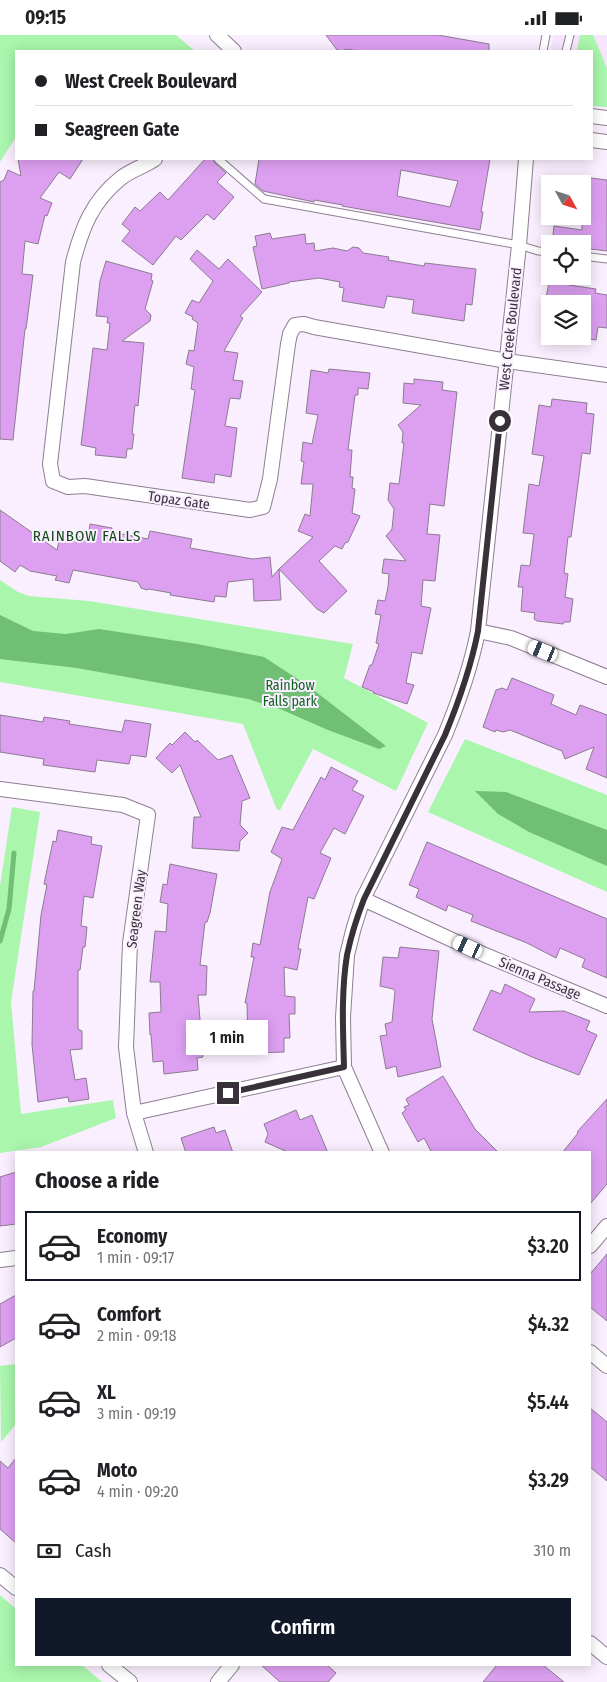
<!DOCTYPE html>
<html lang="en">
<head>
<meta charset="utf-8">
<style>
	body { margin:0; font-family:"Fira Sans Condensed",sans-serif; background:#f2f2f2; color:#202124; height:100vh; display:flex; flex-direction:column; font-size:19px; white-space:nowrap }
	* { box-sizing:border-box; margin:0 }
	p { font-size:16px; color:#757577 }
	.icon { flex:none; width:28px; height:28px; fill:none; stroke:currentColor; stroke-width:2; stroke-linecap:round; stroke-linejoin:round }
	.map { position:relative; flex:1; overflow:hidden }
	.drawer { position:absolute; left:15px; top:1116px; width:576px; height:515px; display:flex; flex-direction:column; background:#fff; border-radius:0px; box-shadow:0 2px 12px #0003 }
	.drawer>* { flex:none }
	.guide { position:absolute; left:15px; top:15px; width:578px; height:110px; border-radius:0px; box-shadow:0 2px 12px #0003; display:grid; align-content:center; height:110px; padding:0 20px; background:#fff }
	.needle { width:32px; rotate:130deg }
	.buttons { position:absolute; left:541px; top:140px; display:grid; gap:10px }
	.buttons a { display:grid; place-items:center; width:50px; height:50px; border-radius:0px; background:#fff; box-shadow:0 2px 12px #0003; font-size:25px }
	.end { position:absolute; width:22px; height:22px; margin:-11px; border:6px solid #38313a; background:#fff; box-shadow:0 0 0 2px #fff }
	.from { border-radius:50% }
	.bubble { position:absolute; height:35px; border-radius:0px; background:#fff; box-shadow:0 2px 12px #0003; font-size:16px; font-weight:600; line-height:35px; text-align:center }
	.car { position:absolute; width:15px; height:30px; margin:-15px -8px; border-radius:6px; box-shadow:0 0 4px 1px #0007; background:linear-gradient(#fff 24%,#345 0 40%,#fff 0 76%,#345 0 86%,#fff 0) }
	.guide b { display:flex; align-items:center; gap:18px; height:48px; font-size:19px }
	.guide b+b { border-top:1px solid #e0e0e0 }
	.guide i { width:12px; height:12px; background:#202124 }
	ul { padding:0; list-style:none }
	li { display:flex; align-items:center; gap:15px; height:70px; margin:0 10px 8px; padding:0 10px; border:2px solid transparent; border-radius:0px }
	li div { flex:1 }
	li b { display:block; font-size:19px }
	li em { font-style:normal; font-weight:600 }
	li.active { border-color:#111827 }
	li>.icon { width:45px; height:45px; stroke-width:1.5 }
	h2 { padding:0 20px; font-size:22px; line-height:60px }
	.pay { display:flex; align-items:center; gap:12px; height:55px; padding:0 20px; font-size:19px }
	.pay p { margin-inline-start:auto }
	.cta { display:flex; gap:10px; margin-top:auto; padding:10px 20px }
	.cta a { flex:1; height:58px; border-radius:0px; background:#111827; color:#fff; font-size:20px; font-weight:600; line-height:58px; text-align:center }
	.status { display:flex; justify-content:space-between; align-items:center; height:35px; padding:0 25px; background:#fff; direction:ltr }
	.status svg { height:14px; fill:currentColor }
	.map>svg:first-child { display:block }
	.built { fill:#f7e4fd }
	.green { fill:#a9f6ac }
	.water { fill:#71be75 }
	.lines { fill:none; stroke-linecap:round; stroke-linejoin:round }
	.stream { stroke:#71be75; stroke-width:5 }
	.building { fill:#dda0f1; stroke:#8c7b91; fill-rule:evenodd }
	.lane-casing { stroke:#8f7e94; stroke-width:9 }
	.street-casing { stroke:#8f7e94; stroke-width:16 }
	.lane { stroke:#fff; stroke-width:7 }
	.street { stroke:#fff; stroke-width:14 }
	.route { stroke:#38313a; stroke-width:6 }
	.labels { text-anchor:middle; stroke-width:4; stroke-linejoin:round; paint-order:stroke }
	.street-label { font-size:14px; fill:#38313a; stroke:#faeffe }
	.park-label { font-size:14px; fill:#116420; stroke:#faeffe }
	.neighbourhood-label { font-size:15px; letter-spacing:1px; fill:#0f4a18; stroke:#faeffe }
</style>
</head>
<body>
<div class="status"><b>09:15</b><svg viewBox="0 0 49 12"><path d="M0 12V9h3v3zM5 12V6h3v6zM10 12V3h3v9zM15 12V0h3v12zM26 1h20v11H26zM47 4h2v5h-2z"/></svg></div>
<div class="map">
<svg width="607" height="1647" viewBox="0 0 607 1647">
	<rect width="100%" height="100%" fill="#faeffe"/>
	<path class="built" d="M554 0H607V72L591 71V16H551Z"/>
	<path class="green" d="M0 0H176L195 16H16V102L0 127Z
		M580 0H593L607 33V72L591 71V16H577Z
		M0 545 18 557 29 561 89 566 353 609 344 643 428 688 396 756 313 714 280 775H277L243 689 0 647Z
		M465 704 607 760V857L428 777Z
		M12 772 40 777 11 967 21 1079 113 1065 116 1083 41 1112 0 1118V851Z
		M16 1329V1389L1 1407 0 1331Z
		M0 1560 16 1574V1630H82L102 1647H0Z"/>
	<path class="water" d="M0 580 33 596 66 599 99 594 197 609 264 622 307 650 386 711 379 714 328 695 280 674 248 664 77 633 0 624Z
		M475 756 506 757 607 795V831L529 797 498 779Z"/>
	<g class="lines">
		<path class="stream" d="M0 906 9 874 14 818"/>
	</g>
	<path class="building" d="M326 0H438L489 9V16H360L345 14 343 16 337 15Z
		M18 124H83L70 144 59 137 40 163 52 168 47 181 45 180 38 209 25 206 22 239 33 240 26 294H25L13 405 0 404V147L4 145 8 135 21 141Z
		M205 124H213L215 128 226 138 217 147 234 162 214 185 207 179 181 205 176 201 153 230 122 206 130 196 122 189 135 172 140 176 160 157 168 165Z
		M259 124H490L481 177H483L480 195 342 171 343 170 314 165V167L263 156 255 149ZM401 135 458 146 450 172 397 161Z
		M582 142 607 145V216L582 213V209H552L554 191 582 195Z
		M270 198 272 204 305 199 306 209 314 208 315 216 333 213 347 216 353 212 359 213 363 218 389 222 388 225 424 231 425 228 476 234 472 270 466 269 464 286 412 278 414 265 401 263 387 261 384 273 342 266 344 253 339 252 340 247 319 243 289 247V248L262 254 253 212 257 211 255 201Z
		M197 215 219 234 228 224 262 257 240 281 243 283 224 316 238 318 233 345 243 346 240 364 230 363 225 391 237 393 231 442 215 439 214 448 182 443 195 355 191 354 194 332 186 329 189 315 194 316 198 288 192 284 193 282 185 278 192 265 199 268 213 246 190 224Z
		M106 226 152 239 151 245 153 246 145 274 151 280 150 286 122 306 144 308 138 371 135 370 132 399H134L132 414H127L126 423 95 420 96 413 81 410 93 313 107 315 110 288H107L108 282 96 281 100 246Z
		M549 247 596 254 595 258 607 260V293L598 292 596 305 582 303 584 269H545Z
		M329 334 370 338 368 354 358 353V360H355L348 415H352L350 442H353L352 453 355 454 352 478 360 481 348 507 345 508 342 514 335 511 319 526 347 556 324 578 317 574 279 534 313 502 298 496 305 479 310 481 313 449H301L304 427 301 426 303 407 312 409 318 380 306 378 311 335 328 338Z
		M414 344 443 347 442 355 457 357 444 471 430 469 427 499 440 500 438 518 435 546 423 545 421 571 431 573 422 619 412 617 406 648 414 650 407 669 373 658 374 657 362 652 370 630H372L379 609 376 608 381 580 375 579 378 565 385 566 388 552 389 539 382 538 384 524 406 526 386 501 392 494 394 474 388 465 390 448 399 449 404 408H402L403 397 398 390 421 370 403 368 404 348 414 349Z
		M552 364 587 368 586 378 594 379 590 419 582 418 571 502H568L564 538 568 539 565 562 573 564 570 587H564L563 589 537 586 534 584 535 578 521 576 523 552H518L521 530 530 531 534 499 523 498 529 449 539 451 544 421 532 419 539 370 551 372Z
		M0 475 57 515 60 501 88 502 90 489 112 493V497L148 504 150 496 192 504 190 513 253 524 270 522 272 542 279 534 281 565 254 566 253 544 228 547 226 562 215 561 214 567 170 560 171 558 149 554 147 555 141 553 138 547 73 535 69 548 55 545 57 541 30 536 20 530 15 537 0 526Z
		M512 643 554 660 551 669 576 680 580 670 607 680V743L586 734 594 712 565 724 562 716 510 695 503 697 496 695 495 697 483 692 496 655 502 653 507 655Z
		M0 680 43 687 44 682 70 686 69 689 122 697 125 685 151 689 146 722 131 720 129 729 97 725 95 737 43 730 44 724 0 717Z
		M185 697 195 707 197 705 218 725 232 720 250 763 242 766 240 790 248 798 240 806 239 816 192 813 194 782H201L180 730 172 738 156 723 170 708 172 710Z
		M331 732 358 746 352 755 364 761 345 799 334 793 320 818 331 823 314 864 308 862 298 914H301L297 935 284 932 285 961 295 962V979H289L290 1003H284V1017L251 1018V1007H248L247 968H245L254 922H251L253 908 260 910 270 857 282 824 271 817 282 792 293 795 321 742 325 745Z
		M58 795 92 802 91 809 102 811 93 863 84 861 81 891 87 892 85 912H83L80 935H78V994L82 996V1014L70 1015 75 1045 86 1043 89 1064 69 1067 68 1062 38 1067 32 1010 33 956H34L41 880 47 850 44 849 53 806 56 807Z
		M427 807 607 884V943L582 932 585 924 560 913 556 923 527 908 471 886 473 880 448 870 446 876 416 862 419 854 409 850Z
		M170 829 217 839 210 878 207 887H205L200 930 207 931 206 960H198L203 1022 197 1023 198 1035 164 1039 163 1026 153 1027 151 999 150 1000 149 978 161 977 160 947H150L155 896 166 897 168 869 160 867 163 849 167 850Z
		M400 912 439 916 432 984 441 1032 398 1042 396 1031 386 1034 380 1001 387 1000 385 989 392 987 395 956 393 954 380 951 383 922 398 923Z
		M505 949 535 964 529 977 564 976 590 986 586 995 597 1000 579 1040 532 1022 473 995 491 955 501 959Z
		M443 1041 475 1094 499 1118H432L424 1103 418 1107 402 1078 406 1075 404 1072 409 1070 406 1064Z
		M607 1064V1149L590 1169V1118H562L578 1098 577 1097Z
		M296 1075 300 1085 312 1080 328 1118H290L265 1107 268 1099 264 1089Z
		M214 1092 216 1098 225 1095 233 1118H186L181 1103Z
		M16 1137V1189L0 1191V1142Z
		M607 1219V1286L590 1272V1239Z
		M16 1260V1303L0 1312V1269Z
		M590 1373 607 1387V1446L590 1432Z
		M16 1423V1508L0 1494V1426L8 1433Z
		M261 1630H327L336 1638 328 1647H280Z
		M497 1630H543L564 1647H483Z"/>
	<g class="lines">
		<defs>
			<path id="lane" d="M543 16 546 0
				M566 16 570 0
				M218 124 264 164 519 210 538 216 550 217
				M582 221 607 224"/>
			<path id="street" d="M217 0 234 16
				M591 81 607 83
				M591 105 607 107
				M155 124C145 131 131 135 121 143 92 166 82 193 73 227L50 429 53 446 68 452 85 451 250 475 263 472 270 444 288 309 290 299 295 290 304 289 314 292 507 326 607 340
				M478 596 511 603 607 642
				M0 754 123 770 148 780 130 908 126 1012 134 1078 146 1118
				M363 864 485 920 607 971
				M134 1078 344 1032
				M382 1118 344 1032 343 982 347 920 354 892 363 864 445 700C459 666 471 632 478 596L519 210 526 124
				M590 1211 607 1191
				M0 1225 16 1223
				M590 1317 607 1331
				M0 1540 16 1553
				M590 1608 607 1622
				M109 1630 130 1647
				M218 1647 232 1630"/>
		</defs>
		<use href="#lane" class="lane-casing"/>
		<use href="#street" class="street-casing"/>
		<use href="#lane" class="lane"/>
		<use href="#street" class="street"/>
	</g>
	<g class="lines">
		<path class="route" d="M228 1058 344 1032C343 995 341 957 347 920 351 901 357 882 364 864L445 700C459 666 471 632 478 596L500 386"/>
	</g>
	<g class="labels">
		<g class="street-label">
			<text transform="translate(510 294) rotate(-84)" y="5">West Creek Boulevard</text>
			<text transform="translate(179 465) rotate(8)" y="5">Topaz Gate</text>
			<text transform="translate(136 874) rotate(-83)" y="5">Seagreen Way</text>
			<text transform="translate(540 943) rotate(23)" y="5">Sienna Passage</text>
		</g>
		<g class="park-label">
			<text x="290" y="655">Rainbow<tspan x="290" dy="16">Falls park</tspan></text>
		</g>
		<g class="neighbourhood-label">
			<text x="87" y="506">RAINBOW FALLS</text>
		</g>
	</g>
</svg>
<div class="buttons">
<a><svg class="needle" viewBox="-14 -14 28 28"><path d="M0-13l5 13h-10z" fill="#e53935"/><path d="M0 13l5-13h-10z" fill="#757577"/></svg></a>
<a><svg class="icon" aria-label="locate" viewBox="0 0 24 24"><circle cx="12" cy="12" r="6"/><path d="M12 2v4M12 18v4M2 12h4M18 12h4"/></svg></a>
<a><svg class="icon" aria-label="layers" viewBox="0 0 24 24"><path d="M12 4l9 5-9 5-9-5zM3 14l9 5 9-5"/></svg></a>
</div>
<i class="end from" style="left:500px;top:386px"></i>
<i class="end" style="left:228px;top:1058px"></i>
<div class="bubble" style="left:186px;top:985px;width:82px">1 min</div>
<i class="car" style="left:543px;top:616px;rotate:292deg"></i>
<i class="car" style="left:468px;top:912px;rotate:295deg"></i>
<div class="guide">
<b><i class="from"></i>West Creek Boulevard</b>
<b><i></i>Seagreen Gate</b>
</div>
<section class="drawer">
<h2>Choose a ride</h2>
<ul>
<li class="active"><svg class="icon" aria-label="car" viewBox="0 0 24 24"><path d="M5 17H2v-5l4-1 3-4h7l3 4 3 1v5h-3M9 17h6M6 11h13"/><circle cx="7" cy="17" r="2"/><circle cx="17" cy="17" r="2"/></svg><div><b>Economy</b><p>1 min · 09:17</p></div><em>$3.20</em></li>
<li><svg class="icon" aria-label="car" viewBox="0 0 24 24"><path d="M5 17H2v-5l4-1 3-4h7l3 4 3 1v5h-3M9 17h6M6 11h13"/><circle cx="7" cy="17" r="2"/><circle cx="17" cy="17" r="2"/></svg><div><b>Comfort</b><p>2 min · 09:18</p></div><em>$4.32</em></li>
<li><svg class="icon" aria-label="car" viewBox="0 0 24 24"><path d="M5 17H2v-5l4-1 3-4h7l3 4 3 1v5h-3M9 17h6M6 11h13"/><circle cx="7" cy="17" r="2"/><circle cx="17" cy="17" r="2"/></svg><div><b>XL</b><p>3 min · 09:19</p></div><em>$5.44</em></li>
<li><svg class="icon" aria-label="car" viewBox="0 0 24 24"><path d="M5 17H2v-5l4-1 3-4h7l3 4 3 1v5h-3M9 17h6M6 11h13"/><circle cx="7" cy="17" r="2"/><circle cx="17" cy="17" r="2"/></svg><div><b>Moto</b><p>4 min · 09:20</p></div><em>$3.29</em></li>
</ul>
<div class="pay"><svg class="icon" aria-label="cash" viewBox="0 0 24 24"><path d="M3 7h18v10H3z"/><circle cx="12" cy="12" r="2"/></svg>Cash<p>310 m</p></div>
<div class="cta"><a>Confirm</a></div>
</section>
</div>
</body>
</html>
